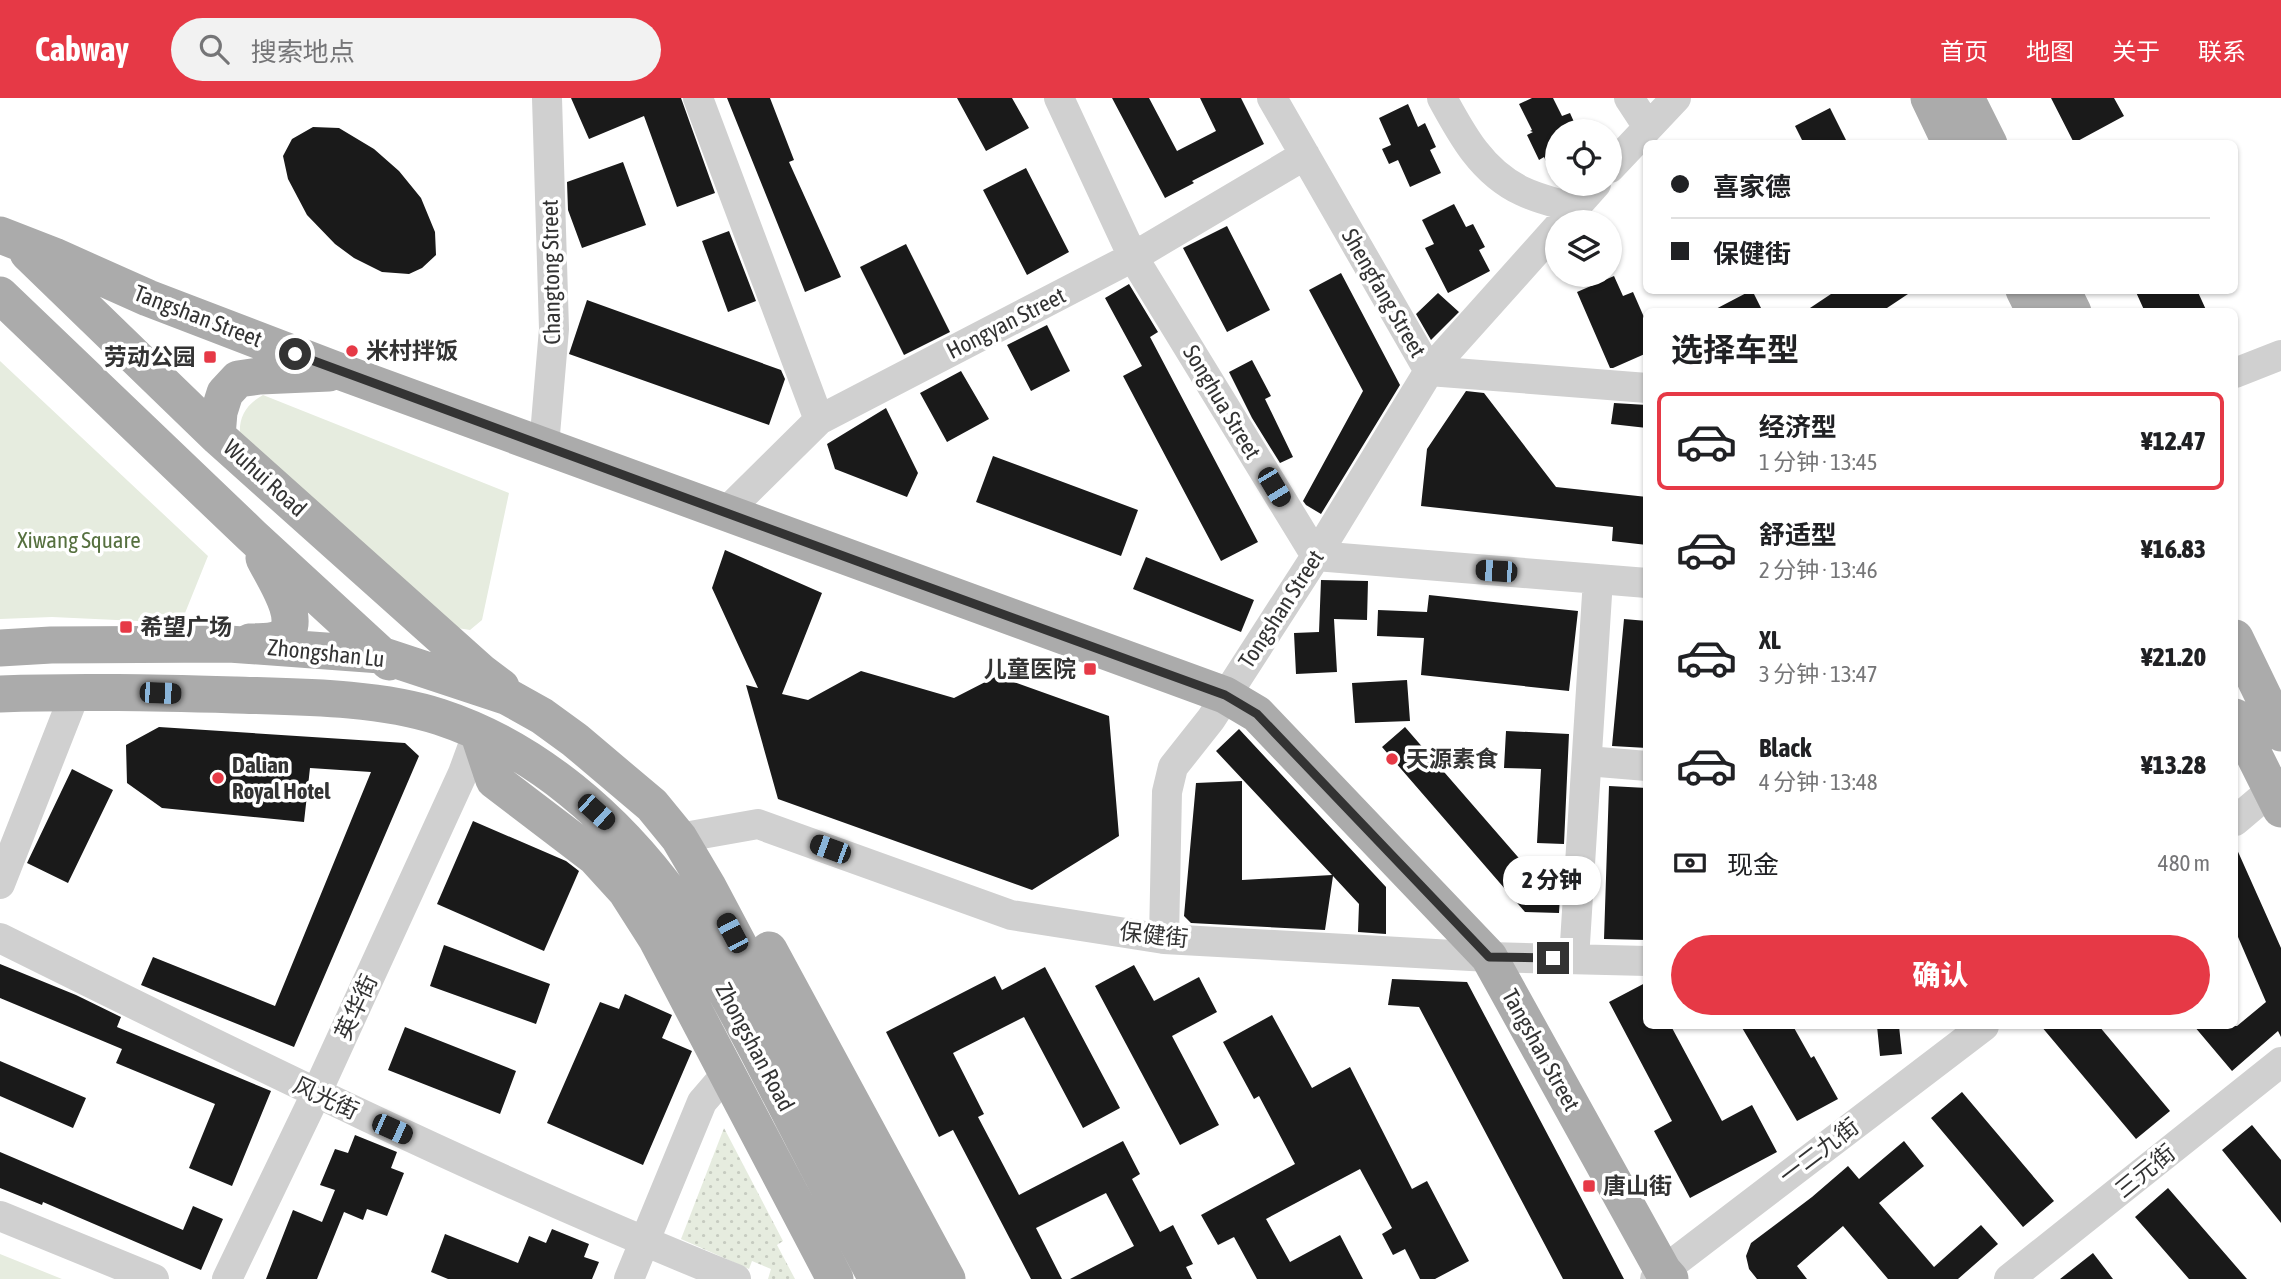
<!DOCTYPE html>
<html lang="zh">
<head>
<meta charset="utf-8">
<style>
	body { margin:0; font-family:"Asap Condensed","Noto Sans SC",sans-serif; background:#f2f2f2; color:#202124; height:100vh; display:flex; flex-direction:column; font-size:26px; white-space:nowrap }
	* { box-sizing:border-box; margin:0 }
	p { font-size:23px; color:#757577 }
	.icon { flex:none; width:38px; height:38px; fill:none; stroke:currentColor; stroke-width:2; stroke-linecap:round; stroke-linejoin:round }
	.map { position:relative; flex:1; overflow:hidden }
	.panel { position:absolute; left:1643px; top:210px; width:595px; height:721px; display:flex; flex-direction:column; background:#fff; border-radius:10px; box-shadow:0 2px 5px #0004 }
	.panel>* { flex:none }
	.hud { position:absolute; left:1643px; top:42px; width:595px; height:154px; border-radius:10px; box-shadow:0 2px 5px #0004; display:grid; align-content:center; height:154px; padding:0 28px; background:#fff }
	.controls { position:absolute; left:1545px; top:21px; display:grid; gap:14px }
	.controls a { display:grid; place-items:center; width:77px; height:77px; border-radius:50%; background:#fff; box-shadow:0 2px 5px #0004; font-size:35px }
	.end { position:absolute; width:32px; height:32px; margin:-16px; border:9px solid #333; background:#fff; box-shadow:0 0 0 4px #fff }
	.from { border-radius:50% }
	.bubble { position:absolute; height:49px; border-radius:24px; background:#fff; box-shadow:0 2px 5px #0004; font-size:23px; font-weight:800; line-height:49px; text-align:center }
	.car { position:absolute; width:21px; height:42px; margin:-21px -10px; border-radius:9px; box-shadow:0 0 5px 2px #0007; background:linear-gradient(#222 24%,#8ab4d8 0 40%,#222 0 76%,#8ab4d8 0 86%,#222 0) }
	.hud b { display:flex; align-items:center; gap:24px; height:66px; font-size:26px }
	.hud b+b { border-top:2px solid #e0e0e0 }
	.hud i { width:18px; height:18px; background:#202124 }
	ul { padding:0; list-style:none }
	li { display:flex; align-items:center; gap:21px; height:98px; margin:0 14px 10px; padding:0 14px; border:4px solid transparent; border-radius:10px }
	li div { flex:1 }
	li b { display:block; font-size:26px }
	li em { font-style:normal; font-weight:800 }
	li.on { border-color:#e63946 }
	li>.icon { width:63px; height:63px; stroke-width:1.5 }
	h2 { padding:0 28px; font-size:32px; line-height:84px }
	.pay { display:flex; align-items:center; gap:18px; height:77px; padding:0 28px; font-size:26px }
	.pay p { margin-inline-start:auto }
	.cta { display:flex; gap:14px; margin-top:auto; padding:14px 28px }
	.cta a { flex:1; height:80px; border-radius:42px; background:#e63946; color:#fff; font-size:28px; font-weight:800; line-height:80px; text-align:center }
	header { display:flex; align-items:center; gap:42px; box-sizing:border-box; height:98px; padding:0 35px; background:#e63946; color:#fff }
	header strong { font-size:33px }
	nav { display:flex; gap:38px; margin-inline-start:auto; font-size:24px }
	.search { width:490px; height:63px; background:#f2f2f2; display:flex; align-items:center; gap:18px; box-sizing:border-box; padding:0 24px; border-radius:38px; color:#757577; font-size:26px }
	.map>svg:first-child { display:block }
	.grass { fill:url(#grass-dots) }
	.park { fill:#e6ecdf }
	.building { fill:#1a1a1a }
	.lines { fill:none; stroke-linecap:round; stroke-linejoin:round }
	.minor { stroke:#d0d0d0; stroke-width:30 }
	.major { stroke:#ababab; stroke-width:37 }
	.route { stroke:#333; stroke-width:9 }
	.poi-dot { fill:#e63946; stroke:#fff; stroke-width:2.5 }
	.labels { text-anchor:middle; stroke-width:7; stroke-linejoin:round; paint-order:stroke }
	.street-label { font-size:23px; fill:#333; stroke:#fff }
	.poi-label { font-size:23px; font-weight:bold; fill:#333; stroke:#fff; text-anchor:start }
	.park-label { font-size:23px; fill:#56703f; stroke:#fff }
</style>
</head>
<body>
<header>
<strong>Cabway</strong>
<div class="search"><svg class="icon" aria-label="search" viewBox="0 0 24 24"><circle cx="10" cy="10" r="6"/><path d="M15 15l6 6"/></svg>搜索地点</div>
<nav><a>首页</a><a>地图</a><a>关于</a><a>联系</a></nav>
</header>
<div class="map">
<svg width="2281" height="1181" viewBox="0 0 2281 1181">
	<defs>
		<pattern id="grass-dots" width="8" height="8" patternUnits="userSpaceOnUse" patternTransform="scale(1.75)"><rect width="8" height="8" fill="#e6ecdf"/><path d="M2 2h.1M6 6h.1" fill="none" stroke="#c6cbc0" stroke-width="1.8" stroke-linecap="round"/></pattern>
	</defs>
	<rect width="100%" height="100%" fill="#fff"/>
	<path class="grass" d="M724 1030 783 1143 777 1147 795 1181H768L771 1171 752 1163 749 1171 681 1141Z"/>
	<path class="park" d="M0 263 208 458 181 525 52 519 0 521Z
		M263 297 509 395 482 522 470 532 445 528 241 345C237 323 243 308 263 297Z
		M0 1156 62 1181H0Z"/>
	<path class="building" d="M571 0H681L715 95 677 109 644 18 589 41Z
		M727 0H770L794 62 789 64 841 179 805 194Z
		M957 0H1012L1029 30 986 53Z
		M1112 0H1149L1177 53 1216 33 1200 0H1241L1264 46 1192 83 1194 85 1165 100Z
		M1532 0H1553L1562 18 1570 15 1578 33H1558V87L1544 59 1539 62 1527 37 1533 34 1530 33 1532 32 1519 6Z
		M2051 0H2114L2124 18 2074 45Z
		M1408 6 1418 29 1425 25 1436 49 1430 52 1441 75 1410 89 1398 62 1389 66 1382 51 1391 47 1379 20Z
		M1830 10 1848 46H1804L1795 28Z
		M313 29 339 30 374 51 399 73 421 100 435 134 436 157 422 170 409 176 382 174 354 160 335 146 307 117 288 81 283 58 292 41Z
		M623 64 646 127 582 150 568 112 567 84Z
		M1026 70 1069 154 1027 177 983 92Z
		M1454 106 1466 129 1473 126 1485 149 1479 152 1490 173 1448 195 1425 150 1434 146 1422 122Z
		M1227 128 1270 212 1227 234 1183 150Z
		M729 133 756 203 728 214 702 143Z
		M906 146 950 234 904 257 860 169Z
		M1341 175 1400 287 1321 416 1306 407 1303 403 1363 293 1309 192Z
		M1614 178 1623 198 1633 194 1647 226V255L1613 270H1610L1577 194Z
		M1129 186 1158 234 1150 239 1258 444 1221 463 1123 278 1142 268 1105 200Z
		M1752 192 1763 214H1710Z
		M1837 192H1914L1881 214H1804Z
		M2135 192H2197L2207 214H2145Z
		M1438 195 1459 214 1431 242 1416 216Z
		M587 202 781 272 785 281 769 327 569 256Z
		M1047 227 1070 273 1031 293 1007 247Z
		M1252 262 1271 298 1265 301 1293 359 1280 365 1252 320 1229 274Z
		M961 273 989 321 947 344 920 295Z
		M1466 293 1484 295 1556 389 1647 399V447L1612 443 1613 429 1421 408 1427 351Z
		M1614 305 1647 307V330L1611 326Z
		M886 310 918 375 907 399 835 371 827 346Z
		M993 358 1138 412 1121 458 976 404Z
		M725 452 822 495 782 596 808 602 861 573 954 600 997 578 1109 618 1119 738 1032 792 778 701 746 587 758 590 712 490Z
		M1146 459 1254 502 1241 534 1133 491Z
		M1321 482 1368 483 1367 522 1334 521 1337 574 1296 576 1294 535 1319 534Z
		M1429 497 1578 513 1569 593 1421 577 1424 540 1377 538 1378 512 1427 514Z
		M1624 521 1647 523V650L1612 648Z
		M1407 582 1410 623 1355 625 1352 585Z
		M159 629 405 645 419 658 294 949 141 887 153 859 275 908 371 674 310 670 304 724 162 710 127 685 126 647Z
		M1405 629 1537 781 1561 782 1559 815 1525 814 1382 649Z
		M1239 631 1386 789V836L1358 834 1359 806 1333 778 1325 832 1191 825 1184 818 1196 685 1242 683V782L1332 777 1216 653Z
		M1506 633 1569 636 1564 746 1537 745 1541 671 1504 670Z
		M72 671 113 692 68 785 27 765Z
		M1609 688 1647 690V842L1604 841Z
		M473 723 566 763 579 773 544 853 437 806Z
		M2235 747 2281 850V939L2278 933 2232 973 2194 928H2237L2266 904 2235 832Z
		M444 847 550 886 536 926 430 888Z
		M0 866 76 897 121 919 117 929 271 993 232 1088 189 1070 215 1006 116 965 122 951 0 900Z
		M1134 867 1154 903 1199 879 1217 914 1172 938 1219 1027 1180 1047 1095 888Z
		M1045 869 1120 1010 1083 1030 1024 919 953 955 984 1016 978 1019 1019 1097 1123 1043 1140 1076 1132 1081 1160 1134 1173 1127 1193 1166 1186 1169 1192 1181H1070L1134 1148 1106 1095 1036 1130 1062 1181H1031L953 1032 939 1039 886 934 995 878 1002 892Z
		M1392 881 1467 884 1624 1181H1563L1419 909 1388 907Z
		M1647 884V928H1671L1722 1023 1752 1007 1777 1054 1690 1100 1654 1033 1672 1023 1609 904Z
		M625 896 672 917 662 940 692 953 643 1067 547 1025 600 904 619 911Z
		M1272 917 1312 990 1350 969 1412 1091 1427 1083 1469 1163 1435 1181H1420L1405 1151 1393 1157 1382 1136 1392 1130 1360 1071 1266 1121 1290 1164 1340 1137 1363 1181H1257L1234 1139 1218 1147 1201 1117 1295 1066 1259 998 1254 1001 1223 944Z
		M1741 928H1793L1811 960 1814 958 1838 1001 1797 1023Z
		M1877 928H1899L1902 956 1880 958Z
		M2041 928H2099L2170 1013 2136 1041Z
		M405 929 516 973 500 1016 388 972Z
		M0 963 86 1000 73 1030 0 998Z
		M1962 994 2054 1103 2023 1129 1931 1020Z
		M2252 1027 2281 1062V1125L2222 1052Z
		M355 1037 397 1054 391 1070 404 1075 387 1118 367 1111 363 1122 344 1114 317 1181H266L293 1112 322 1124 335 1092 320 1087 335 1051 348 1055Z
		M1904 1043 1924 1068 1879 1105 1934 1169 1981 1127 1998 1146 1958 1181H1888L1843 1128 1797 1168 1807 1181H1757L1749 1171 1746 1158 1751 1145 1812 1099 1848 1068 1859 1081Z
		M0 1054 183 1132 193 1108 223 1121 201 1172 43 1104 42 1107 0 1090Z
		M2168 1090 2247 1181H2189L2135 1119Z
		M552 1131 589 1146 584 1159 599 1164 592 1181H448L431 1174 445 1136 518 1165 529 1138 546 1145Z
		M2093 1155 2113 1181H2060Z"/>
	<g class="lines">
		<path class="minor" d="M698 0 819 322
			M1059 0 1133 159 1316 458 1647 485
			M1272 0 1429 273 1647 290
			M1442 0C1462 37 1482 74 1522 93 1538 101 1557 105 1574 110
			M1629 0 1648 29
			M1610 70 1676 0
			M1562 124 1596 86
			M2235 275 2281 257
			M544 348 554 231 547 0
			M725 415 819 322 1133 159 1305 57
			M1587 663 1647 668
			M2235 723 2281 684
			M679 740 758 726 1011 817 1164 841 1489 859 1647 863
			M0 786 74 598 82 593
			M0 840C242 960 485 1080 736 1181
			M1164 841 1167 694 1173 669 1211 621 1316 458 1429 273 1558 129
			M1574 861 1598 481
			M0 1118 154 1181
			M227 1181 316 996 463 675 478 634
			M629 1181 702 1004 727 975
			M1655 1181 1663 1173 1984 928
			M2009 1181 2281 964"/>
		<path class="major" d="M1929 0 1951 46
			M1966 0 1989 46
			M0 137 54 158 148 200 344 275 1225 597 1257 616 1489 859 1663 1173 1670 1181
			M28 155 217 338 481 574 501 589
			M2024 192 2035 214
			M2062 192 2073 214
			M0 197 252 438 389 564
			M217 338 219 314 225 295 238 281 260 278 329 275
			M2235 540 2281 635
			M250 544C260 543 275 545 283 538 304 523 272 477 264 460
			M0 550 51 547 229 546 381 557 508 599 542 618 575 642 652 707 679 740 708 789 916 1181
			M0 596C79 593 157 595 236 597 301 599 378 599 440 619 535 650 617 722 674 801 686 817 694 836 703 852 724 890 745 928 765 967 802 1038 839 1110 877 1181
			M2235 619 2281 711
			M478 634 494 682 595 759 626 793 656 840 835 1181
			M769 852 947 1181"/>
	</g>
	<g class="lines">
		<path class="route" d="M295 256 884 473 1225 597 1257 616 1489 859 1553 860"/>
	</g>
	<g class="poi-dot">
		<circle cx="352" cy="253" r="7"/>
		<rect x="203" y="252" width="14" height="14" rx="3.5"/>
		<rect x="119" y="522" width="14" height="14" rx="3.5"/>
		<rect x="1083" y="564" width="14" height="14" rx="3.5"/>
		<circle cx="1392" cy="661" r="7"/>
		<circle cx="218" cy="680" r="7"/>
		<rect x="1582" y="1081" width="14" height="14" rx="3.5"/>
	</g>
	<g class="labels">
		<g class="street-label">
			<text transform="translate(551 174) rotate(-91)" y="8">Changtong Street</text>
			<text transform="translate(1384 195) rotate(60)" y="8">Shengfang Street</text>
			<text transform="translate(198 218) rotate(21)" y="8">Tangshan Street</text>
			<text transform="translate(1006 225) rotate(-27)" y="8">Hongyan Street</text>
			<text transform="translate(1222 304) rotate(59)" y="8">Songhua Street</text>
			<text transform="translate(265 380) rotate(42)" y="8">Wuhui Road</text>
			<text transform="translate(1281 511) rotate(-57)" y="8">Tongshan Street</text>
			<text transform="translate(326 555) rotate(6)" y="8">Zhongshan Lu</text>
			<text transform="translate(1154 837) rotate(6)" y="8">保健街</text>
			<text transform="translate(356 909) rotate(-65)" y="8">英华街</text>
			<text transform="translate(755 949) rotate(62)" y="8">Zhongshan Road</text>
			<text transform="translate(1541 952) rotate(61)" y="8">Tangshan Street</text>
			<text transform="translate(326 1000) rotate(25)" y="8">风光街</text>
			<text transform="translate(1819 1053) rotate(-37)" y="8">一二九街</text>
			<text transform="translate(2145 1073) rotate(-39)" y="8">三元街</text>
		</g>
		<g class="poi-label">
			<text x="366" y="261">米村拌饭</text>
			<text x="196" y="267" text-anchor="end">劳动公园</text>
			<text x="140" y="537">希望广场</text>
			<text x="1076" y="579" text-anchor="end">儿童医院</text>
			<text x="1406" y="669">天源素食</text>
			<text x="232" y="675">Dalian<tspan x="232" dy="26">Royal Hotel</tspan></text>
			<text x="1603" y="1096">唐山街</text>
		</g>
		<g class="park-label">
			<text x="79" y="450">Xiwang Square</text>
		</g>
	</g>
</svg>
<div class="controls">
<a><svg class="icon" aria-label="locate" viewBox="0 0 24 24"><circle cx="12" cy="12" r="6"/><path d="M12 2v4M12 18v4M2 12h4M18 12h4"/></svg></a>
<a><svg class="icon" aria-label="layers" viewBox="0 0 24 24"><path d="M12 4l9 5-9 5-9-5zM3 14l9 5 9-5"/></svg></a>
</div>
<i class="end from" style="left:295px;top:256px"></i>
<i class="end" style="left:1553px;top:860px"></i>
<div class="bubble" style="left:1503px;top:758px;width:98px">2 分钟</div>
<i class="car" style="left:1274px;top:389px;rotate:149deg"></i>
<i class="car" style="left:1496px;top:473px;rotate:274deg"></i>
<i class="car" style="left:160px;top:595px;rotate:92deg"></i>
<i class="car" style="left:596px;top:714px;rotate:132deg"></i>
<i class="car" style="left:830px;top:751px;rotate:290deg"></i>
<i class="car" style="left:732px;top:835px;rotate:332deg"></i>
<i class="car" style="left:392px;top:1031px;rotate:114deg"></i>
<div class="hud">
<b><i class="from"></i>喜家德</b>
<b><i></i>保健街</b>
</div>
<section class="panel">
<h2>选择车型</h2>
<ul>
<li class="on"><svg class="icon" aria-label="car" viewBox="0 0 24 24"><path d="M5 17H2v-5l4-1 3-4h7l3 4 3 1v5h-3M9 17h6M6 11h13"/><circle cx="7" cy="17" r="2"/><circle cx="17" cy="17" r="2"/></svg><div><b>经济型</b><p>1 分钟 · 13:45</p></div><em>¥12.47</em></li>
<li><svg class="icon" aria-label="car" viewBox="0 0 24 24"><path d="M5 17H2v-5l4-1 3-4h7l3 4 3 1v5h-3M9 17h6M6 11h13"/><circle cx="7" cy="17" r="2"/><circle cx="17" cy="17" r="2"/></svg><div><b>舒适型</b><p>2 分钟 · 13:46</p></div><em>¥16.83</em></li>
<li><svg class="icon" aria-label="car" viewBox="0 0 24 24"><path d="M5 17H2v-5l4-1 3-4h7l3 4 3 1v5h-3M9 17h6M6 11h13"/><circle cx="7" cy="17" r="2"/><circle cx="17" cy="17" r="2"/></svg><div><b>XL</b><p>3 分钟 · 13:47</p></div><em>¥21.20</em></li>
<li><svg class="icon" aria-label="car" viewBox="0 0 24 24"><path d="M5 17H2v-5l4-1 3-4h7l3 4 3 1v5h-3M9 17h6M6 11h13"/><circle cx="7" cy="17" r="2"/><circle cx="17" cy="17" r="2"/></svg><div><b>Black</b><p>4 分钟 · 13:48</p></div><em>¥13.28</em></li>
</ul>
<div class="pay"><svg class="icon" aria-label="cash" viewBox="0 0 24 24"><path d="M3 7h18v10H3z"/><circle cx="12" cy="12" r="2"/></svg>现金<p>480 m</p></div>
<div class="cta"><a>确认</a></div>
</section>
</div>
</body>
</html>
